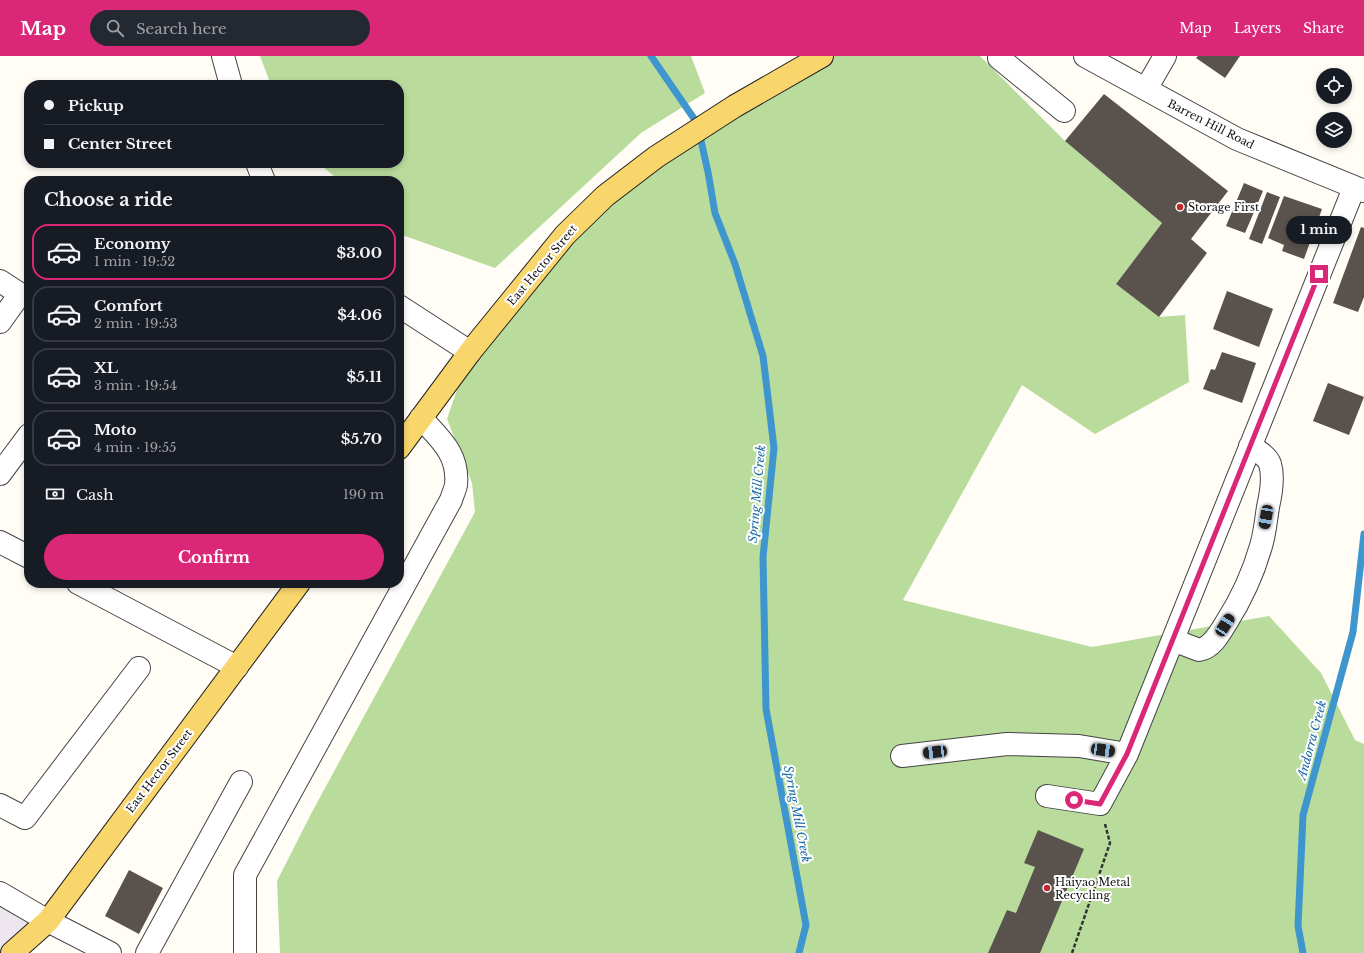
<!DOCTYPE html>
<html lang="en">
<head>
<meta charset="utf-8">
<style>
	body { margin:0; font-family:"Libre Baskerville",serif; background:#242831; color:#f1f3f6; height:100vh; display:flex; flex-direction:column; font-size:15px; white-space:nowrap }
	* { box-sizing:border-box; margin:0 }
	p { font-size:13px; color:#9ea1a6 }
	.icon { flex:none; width:22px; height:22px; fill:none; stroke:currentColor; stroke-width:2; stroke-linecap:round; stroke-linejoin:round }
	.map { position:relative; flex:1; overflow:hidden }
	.side { position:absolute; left:24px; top:120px; width:380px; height:412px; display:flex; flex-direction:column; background:#171b24; border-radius:16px; box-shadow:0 2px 6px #0003 }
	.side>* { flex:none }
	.banner { position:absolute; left:24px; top:24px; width:380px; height:88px; border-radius:16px; box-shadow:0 2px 6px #0003; display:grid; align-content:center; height:88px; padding:0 20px; background:#171b24 }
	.controls { position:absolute; left:1316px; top:12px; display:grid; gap:8px }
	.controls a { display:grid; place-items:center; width:36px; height:36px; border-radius:50%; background:#171b24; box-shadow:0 2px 6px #0003; font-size:20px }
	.end { position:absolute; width:18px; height:18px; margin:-9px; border:5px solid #db2777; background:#fff; box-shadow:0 0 0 2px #fff }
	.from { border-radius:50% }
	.bubble { position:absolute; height:28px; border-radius:14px; background:#171b24; box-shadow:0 2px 6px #0003; font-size:13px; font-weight:800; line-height:28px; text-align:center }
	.car { position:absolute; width:12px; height:24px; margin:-12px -6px; border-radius:5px; box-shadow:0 0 3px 1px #0007; background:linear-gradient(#222 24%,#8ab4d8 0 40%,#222 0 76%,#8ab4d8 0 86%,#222 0) }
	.banner b { display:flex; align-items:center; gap:14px; height:38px; font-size:15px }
	.banner b+b { border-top:1px solid #363941 }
	.banner i { width:10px; height:10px; background:#f1f3f6 }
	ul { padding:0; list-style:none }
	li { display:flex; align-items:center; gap:12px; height:56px; margin:0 8px 6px; padding:0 12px; border:2px solid #363941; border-radius:16px }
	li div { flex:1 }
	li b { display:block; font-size:15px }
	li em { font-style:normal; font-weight:800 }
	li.selected { border-color:#db2777 }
	li>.icon { width:36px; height:36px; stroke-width:1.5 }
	h2 { padding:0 20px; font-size:18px; line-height:48px }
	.pay { display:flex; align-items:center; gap:10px; height:44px; padding:0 20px; font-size:15px }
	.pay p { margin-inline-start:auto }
	.button { display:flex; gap:8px; margin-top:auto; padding:8px 20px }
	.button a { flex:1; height:46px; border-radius:24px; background:#db2777; color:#fff; font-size:16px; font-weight:800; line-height:46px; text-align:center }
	header { display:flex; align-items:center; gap:24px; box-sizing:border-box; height:56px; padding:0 20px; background:#db2777; color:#fff }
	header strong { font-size:19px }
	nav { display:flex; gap:22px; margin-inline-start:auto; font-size:14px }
	.search { width:280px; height:36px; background:#242831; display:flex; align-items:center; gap:10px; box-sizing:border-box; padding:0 14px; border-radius:22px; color:#9ea1a6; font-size:15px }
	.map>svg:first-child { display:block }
	.industrial { fill:#eee6ef }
	.forest { fill:#b9dc9c }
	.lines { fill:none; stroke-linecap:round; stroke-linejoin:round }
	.stream { stroke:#3f96cf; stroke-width:7 }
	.building { fill:#5a524d }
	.minor-casing { stroke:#444; stroke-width:24 }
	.major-casing { stroke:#222; stroke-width:24 }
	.path { stroke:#333; stroke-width:2.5; stroke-dasharray:4 2; stroke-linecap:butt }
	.minor { stroke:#fff; stroke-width:22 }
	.major { stroke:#f9d66b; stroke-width:22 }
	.route { stroke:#db2777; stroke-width:5 }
	.poi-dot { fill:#c4262e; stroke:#fff; stroke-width:1.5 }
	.labels { text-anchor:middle; stroke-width:4; stroke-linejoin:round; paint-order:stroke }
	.street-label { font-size:11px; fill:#111; stroke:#fff }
	.poi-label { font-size:11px; fill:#111; stroke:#fff; text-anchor:start }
	.water-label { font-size:12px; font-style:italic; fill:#1768a6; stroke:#fff }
</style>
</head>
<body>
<header>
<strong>Map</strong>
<div class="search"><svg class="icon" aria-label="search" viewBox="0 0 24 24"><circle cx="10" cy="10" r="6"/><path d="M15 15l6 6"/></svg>Search here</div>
<nav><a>Map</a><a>Layers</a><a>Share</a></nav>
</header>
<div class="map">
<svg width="1364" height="897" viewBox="0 0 1364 897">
	<rect width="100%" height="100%" fill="#fffdf5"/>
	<path class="industrial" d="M0 837 48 865 12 897H0Z"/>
	<path class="forest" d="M260 0H691L705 37 641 77 495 212 405 180 399 175V125H340L318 107H399V29H271Z
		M816 0H980L1065 85 1162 167 1116 228 1159 261 1185 259 1189 326 1095 378 1022 329 903 544 1092 591 1269 560 1321 617 1355 684 1364 688V897H280L277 825 312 756 475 456 472 427 447 363 470 296 565 179Z"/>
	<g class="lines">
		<path class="stream" d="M651 0 697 67 708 116 715 157 735 208 763 300 774 392 763 501 766 653 806 869 799 897
			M1303 897 1298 870 1303 759 1353 576 1364 478"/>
	</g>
	<path class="building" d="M1198 0H1240L1225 22 1196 2Z
		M1104 38 1228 135 1191 183 1207 197 1159 261 1116 228 1162 167 1065 85Z
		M1244 127 1263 135 1245 177 1226 170Z
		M1267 136 1280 141 1262 188 1249 183Z
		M1284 140 1322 153 1304 203 1282 195 1284 189 1268 182Z
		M1361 171 1364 172V241L1358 256 1333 247Z
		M1227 235 1273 253 1259 291 1213 273Z
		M1222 296 1256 307 1242 347 1203 333 1211 313 1215 314Z
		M1328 327 1364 341 1349 379 1313 365Z
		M1038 774 1084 793 1040 897H988L1007 854 1016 857 1035 811 1024 807Z
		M129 814 163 832 139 878 105 860Z"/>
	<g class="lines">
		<defs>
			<path id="minor" d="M223 0 231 29
				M1001 0 999 2 1064 55
				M1085 0 1237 83 1364 135
				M1146 33 1165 0
				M257 107 264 125
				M0 225 20 238 0 266
				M399 250 470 296
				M0 418 29 379
				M0 486 29 501
				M78 527 237 611
				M1173 584 1199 594C1212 592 1220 577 1226 567 1242 542 1253 518 1261 490 1265 477 1266 463 1268 451 1271 438 1274 421 1270 408 1267 400 1258 395 1250 390
				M902 700 1007 688 1079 690 1127 698
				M1047 740 1100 748 1127 698 1354 132
				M0 749 25 762 139 612
				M0 837 48 865 110 897
				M147 897 241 726
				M245 897V819L451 444C452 440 455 434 456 429 459 398 440 383 421 362"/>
			<path id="major" d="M399 392 470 296 565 179 605 140 656 101 735 50 822 0
				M12 897 48 865 299 527"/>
		</defs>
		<use href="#minor" class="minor-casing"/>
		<use href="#major" class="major-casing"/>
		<path class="path" d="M1072 897 1110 787 1105 768"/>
		<use href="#minor" class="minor"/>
		<use href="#major" class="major"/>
	</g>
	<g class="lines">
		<path class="route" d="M1074 744 1100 748 1127 698 1319 218"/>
	</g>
	<g class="poi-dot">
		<circle cx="1180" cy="151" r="4"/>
		<circle cx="1047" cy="832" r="4"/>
	</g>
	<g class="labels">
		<g class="street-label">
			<text transform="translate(1211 68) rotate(27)" y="4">Barren Hill Road</text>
			<text transform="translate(542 209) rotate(-50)" y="4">East Hector Street</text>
			<text transform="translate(159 715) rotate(-53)" y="4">East Hector Street</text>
		</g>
		<g class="poi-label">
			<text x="1188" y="155">Storage First</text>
			<text x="1055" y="830">Haiyao Metal<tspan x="1055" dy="13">Recycling</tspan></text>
		</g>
		<g class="water-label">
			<text transform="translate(757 438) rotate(-85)" y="4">Spring Mill Creek</text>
			<text transform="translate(1312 684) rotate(-75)" y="4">Andorra Creek</text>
			<text transform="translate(797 758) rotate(79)" y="4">Spring Mill Creek</text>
		</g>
	</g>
</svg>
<div class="controls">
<a><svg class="icon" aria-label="locate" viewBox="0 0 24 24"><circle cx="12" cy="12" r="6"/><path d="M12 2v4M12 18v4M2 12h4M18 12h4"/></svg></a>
<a><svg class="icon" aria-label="layers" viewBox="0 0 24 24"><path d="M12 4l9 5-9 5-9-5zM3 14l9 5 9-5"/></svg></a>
</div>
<i class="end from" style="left:1074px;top:744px"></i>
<i class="end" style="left:1319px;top:218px"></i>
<div class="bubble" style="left:1286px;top:160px;width:66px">1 min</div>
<i class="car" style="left:1266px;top:461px;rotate:190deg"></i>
<i class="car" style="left:1225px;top:569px;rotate:33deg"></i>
<i class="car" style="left:1103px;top:694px;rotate:98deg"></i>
<i class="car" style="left:935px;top:696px;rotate:263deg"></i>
<div class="banner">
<b><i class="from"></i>Pickup</b>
<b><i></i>Center Street</b>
</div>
<section class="side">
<h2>Choose a ride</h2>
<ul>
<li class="selected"><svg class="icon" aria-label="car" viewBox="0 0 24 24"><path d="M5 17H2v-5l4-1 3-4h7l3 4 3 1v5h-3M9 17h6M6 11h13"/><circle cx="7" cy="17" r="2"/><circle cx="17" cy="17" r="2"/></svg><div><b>Economy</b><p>1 min · 19:52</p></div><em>$3.00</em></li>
<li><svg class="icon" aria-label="car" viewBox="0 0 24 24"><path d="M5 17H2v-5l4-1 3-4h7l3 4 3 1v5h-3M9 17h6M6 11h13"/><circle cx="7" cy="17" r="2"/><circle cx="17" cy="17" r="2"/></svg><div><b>Comfort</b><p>2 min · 19:53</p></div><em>$4.06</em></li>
<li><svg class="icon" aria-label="car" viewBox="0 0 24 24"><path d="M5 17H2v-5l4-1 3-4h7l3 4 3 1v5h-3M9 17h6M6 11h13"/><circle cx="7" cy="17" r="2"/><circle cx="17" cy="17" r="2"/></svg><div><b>XL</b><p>3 min · 19:54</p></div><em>$5.11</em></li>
<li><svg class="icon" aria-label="car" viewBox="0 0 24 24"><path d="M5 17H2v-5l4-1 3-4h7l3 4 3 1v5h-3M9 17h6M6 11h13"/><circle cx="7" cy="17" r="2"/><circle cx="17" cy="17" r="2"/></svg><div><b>Moto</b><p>4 min · 19:55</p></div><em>$5.70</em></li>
</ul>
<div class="pay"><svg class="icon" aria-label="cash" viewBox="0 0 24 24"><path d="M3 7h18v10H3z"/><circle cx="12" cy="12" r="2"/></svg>Cash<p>190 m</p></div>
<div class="button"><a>Confirm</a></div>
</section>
</div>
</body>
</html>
